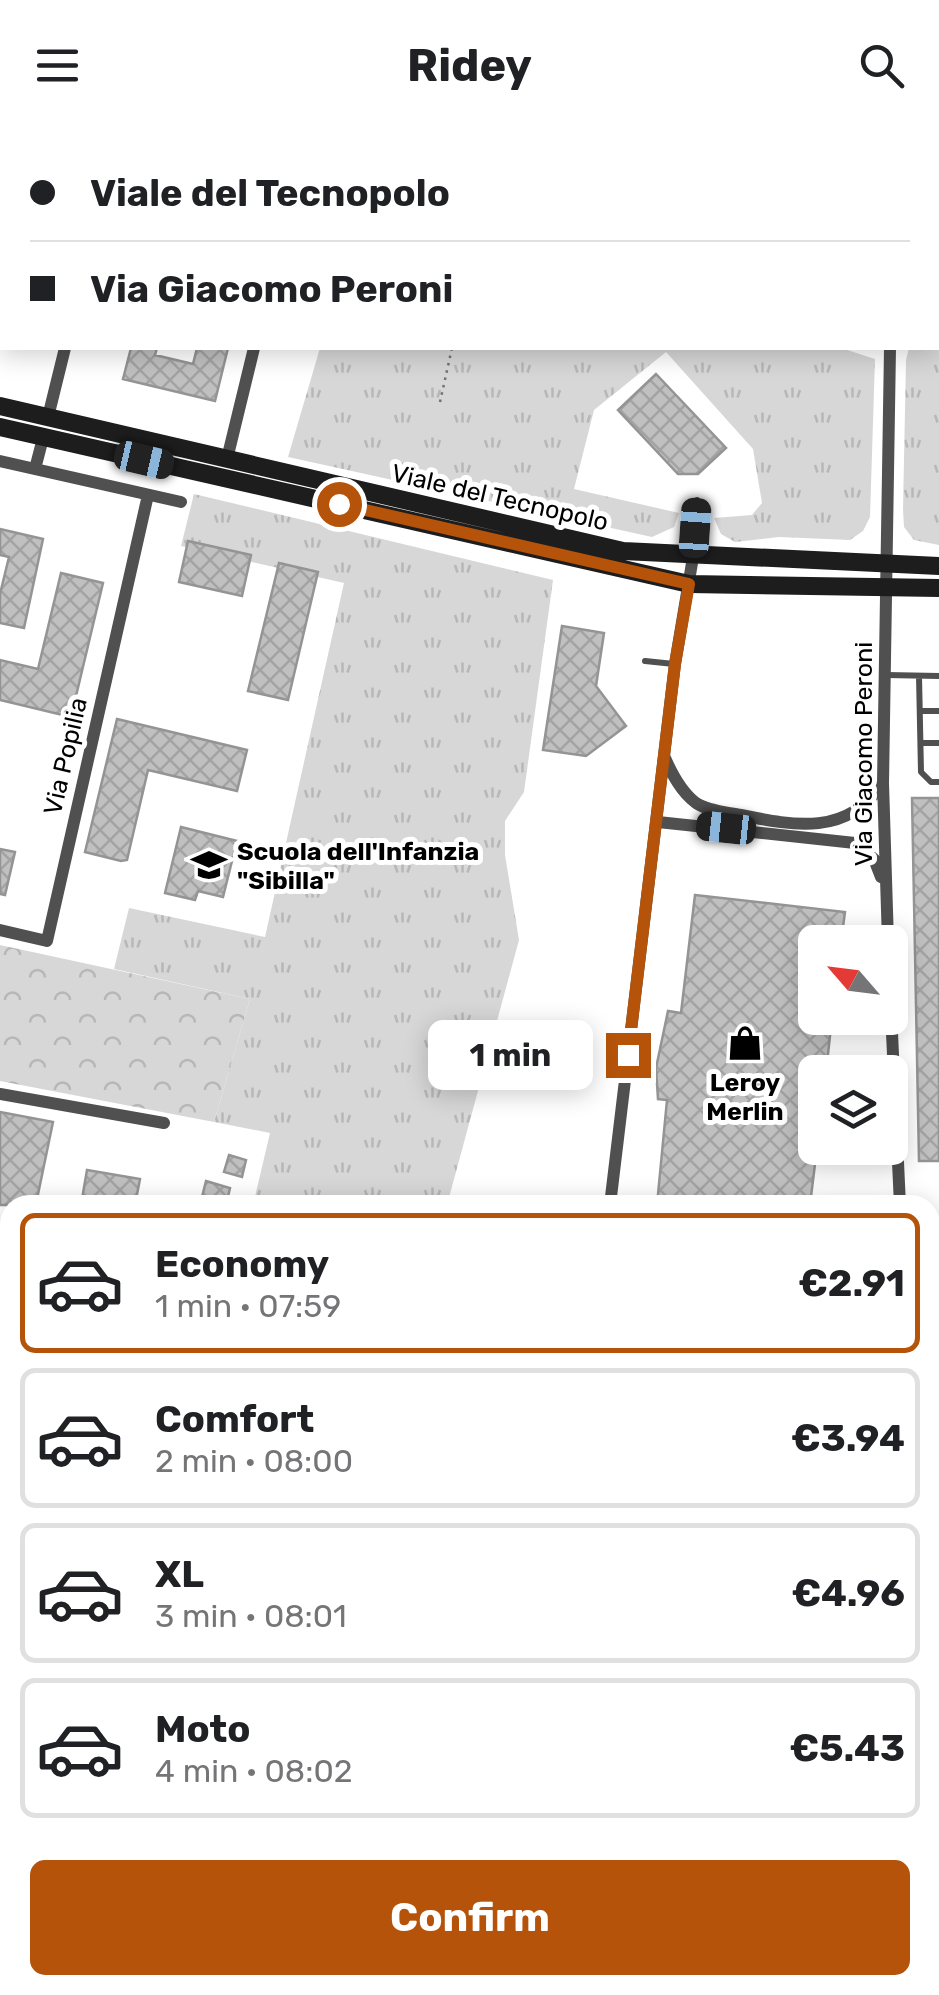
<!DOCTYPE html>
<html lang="en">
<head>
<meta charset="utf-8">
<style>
	body { margin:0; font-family:Rubik,sans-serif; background:#f6f6f6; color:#202124; height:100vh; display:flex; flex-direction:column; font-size:38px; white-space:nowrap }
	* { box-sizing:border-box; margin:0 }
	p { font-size:32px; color:#757577 }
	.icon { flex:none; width:55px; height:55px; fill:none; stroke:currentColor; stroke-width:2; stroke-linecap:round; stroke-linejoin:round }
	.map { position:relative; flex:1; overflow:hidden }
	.side { position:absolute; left:0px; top:1065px; width:940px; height:800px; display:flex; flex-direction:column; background:#fff; border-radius:30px 30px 0 0; box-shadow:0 5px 25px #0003 }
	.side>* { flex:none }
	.top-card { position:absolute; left:0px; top:0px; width:940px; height:220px; box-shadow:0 5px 25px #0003; display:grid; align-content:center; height:220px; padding:0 30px; background:#fff }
	.needle { width:65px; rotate:298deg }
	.tools { position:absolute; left:798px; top:795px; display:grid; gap:20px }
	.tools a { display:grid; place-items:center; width:110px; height:110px; border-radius:15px; background:#fff; box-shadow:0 5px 25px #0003; font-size:50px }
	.end { position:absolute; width:45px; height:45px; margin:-22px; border:12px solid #b45309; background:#fff; box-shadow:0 0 0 5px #fff }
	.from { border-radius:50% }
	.bubble { position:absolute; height:70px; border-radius:15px; background:#fff; box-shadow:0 5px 25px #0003; font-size:32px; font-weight:700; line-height:70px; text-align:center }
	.car { position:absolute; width:30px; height:60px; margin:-30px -15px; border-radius:12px; box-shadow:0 0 8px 2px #0007; background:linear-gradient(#222 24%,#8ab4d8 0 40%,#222 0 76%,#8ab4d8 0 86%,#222 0) }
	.top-card b { display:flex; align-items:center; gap:35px; height:95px; font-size:38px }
	.top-card b+b { border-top:2px solid #e0e0e0 }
	.top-card i { width:25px; height:25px; background:#202124 }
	ul { padding:18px 0 0; list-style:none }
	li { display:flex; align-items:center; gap:30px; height:140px; margin:0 20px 15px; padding:0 10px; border:5px solid #e0e0e0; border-radius:15px }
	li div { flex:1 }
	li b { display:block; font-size:38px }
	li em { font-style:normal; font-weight:700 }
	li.on { border-color:#b45309 }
	li>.icon { width:90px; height:90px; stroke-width:1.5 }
	.button { display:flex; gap:20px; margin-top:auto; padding:20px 30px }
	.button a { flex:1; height:115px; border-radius:15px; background:#b45309; color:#fff; font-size:40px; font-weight:700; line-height:115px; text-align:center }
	header { display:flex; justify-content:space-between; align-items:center; height:130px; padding:0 30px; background:#fff; font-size:45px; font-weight:700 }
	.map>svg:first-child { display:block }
	.grass { fill:url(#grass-tufts) }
	.park { fill:url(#park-crowns) }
	.building { fill:url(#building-cross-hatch); stroke:#949494; stroke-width:2.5 }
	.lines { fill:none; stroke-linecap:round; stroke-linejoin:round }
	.path { stroke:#727272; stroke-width:2.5; stroke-dasharray:2.5 5; stroke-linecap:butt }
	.service { stroke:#505050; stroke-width:6 }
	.minor { stroke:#505050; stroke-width:12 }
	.secondary { stroke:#1d1d1d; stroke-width:18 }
	.route { stroke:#b45309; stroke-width:12 }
	.labels { text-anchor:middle; stroke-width:10; stroke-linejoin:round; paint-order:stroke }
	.street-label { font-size:25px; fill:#000; stroke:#fff }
	.poi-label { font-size:25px; font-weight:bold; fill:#000; stroke:#fff; text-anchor:start }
</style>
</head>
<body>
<header><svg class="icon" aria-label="menu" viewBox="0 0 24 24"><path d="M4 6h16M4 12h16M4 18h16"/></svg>Ridey<svg class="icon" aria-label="search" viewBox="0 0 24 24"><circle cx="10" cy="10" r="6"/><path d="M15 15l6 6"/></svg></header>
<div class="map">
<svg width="939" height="1865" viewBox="0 0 939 1865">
	<defs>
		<pattern id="grass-tufts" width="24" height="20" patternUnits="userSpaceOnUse" patternTransform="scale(2.5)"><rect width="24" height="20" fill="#d7d7d7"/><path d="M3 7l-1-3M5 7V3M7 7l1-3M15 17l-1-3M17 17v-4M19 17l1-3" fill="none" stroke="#b7b7b7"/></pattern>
		<pattern id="park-crowns" width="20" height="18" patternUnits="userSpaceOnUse" patternTransform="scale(2.5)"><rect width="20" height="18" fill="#d7d7d7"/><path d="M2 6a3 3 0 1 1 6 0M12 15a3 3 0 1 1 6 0" fill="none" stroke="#b7b7b7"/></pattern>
		<pattern id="building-cross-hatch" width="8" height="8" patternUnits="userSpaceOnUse" patternTransform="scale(2.5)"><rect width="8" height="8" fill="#c0c0c0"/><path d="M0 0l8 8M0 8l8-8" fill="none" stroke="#a3a3a3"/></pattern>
	</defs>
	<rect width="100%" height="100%" fill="#fff"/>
	<path class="grass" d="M385 0H729L736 2H384Z
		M784 0H939V65L938 2Z
		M938 192H939V415L914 410 904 397 903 379 906 230 909 218H938Z
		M320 218H841L875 229 870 387 863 401 850 410 779 407 735 412 721 404 714 388 752 385 762 373 753 319 666 222 594 280 574 359 679 383 674 397 652 407 288 327Z
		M194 364 553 450 524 662 505 691V725L519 810 447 1075H253L270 1003 214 992 250 869 114 839 129 778 265 807 344 453 181 416Z
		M0 1417 10 1422V1855H195L196 1865H0Z"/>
	<path class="park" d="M0 815 250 869 214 992 0 951Z"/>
	<path class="building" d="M131 218H157L155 225 193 234 197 218H228L215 271 123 249Z
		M656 244 726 318 698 344H678L618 280Z
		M0 399 43 409 24 498 0 493V464L9 427 0 425Z
		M188 411 251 425 242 466 179 452Z
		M279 433 318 442 288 570 248 561Z
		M61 443 103 453 71 587 0 570V530L38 539Z
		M562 496 604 503 596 556 626 596 586 626 543 620Z
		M117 589 247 620 237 661 148 640 127 730 121 731 85 722Z
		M912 668H939V1031H919Z
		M181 697 237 711 223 767 198 761 195 770 165 763Z
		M0 719 15 722 5 765 0 764Z
		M695 765 845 782 841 812H815V888H832L826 942H815L817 1018 810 1075H657L667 970 658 969 656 938 668 881 681 883Z
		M0 982 53 992 36 1074 19 1070 18 1075H0Z
		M229 1025 246 1030 242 1047 224 1042Z
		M87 1040 140 1049 135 1075H81Z
		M206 1051 230 1058 226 1075H200Z"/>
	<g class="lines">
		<path class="path" d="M462 0 464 2
			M440 272 452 218"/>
		<path class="service" d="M693 420 697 370
			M645 531 674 534
			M886 545 939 546
			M919 546 921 642 931 652H939
			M921 581H939
			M923 613H939
			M930 1167 939 1165
			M930 1208 939 1205
			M930 1614 939 1653 930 1703
			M807 1855 809 1865"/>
		<path class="minor" d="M119 2V0
			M305 2 306 0
			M938 118 939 117
			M48 287 65 218
			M227 329 254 218
			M0 331 181 372
			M35 339 43 308
			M665 628C672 644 681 662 696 673 708 681 726 682 741 685 795 696 847 706 882 654
			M658 692 855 713 874 729 881 747
			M0 800 47 811 148 365
			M888 812 883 653 890 218
			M890 860 900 1075
			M0 964 164 993
			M610 1075 675 534 693 427
			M0 1240 10 1244
			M930 1354 939 1428
			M930 1455 939 1459
			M574 1855 578 1865"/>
		<path class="secondary" d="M0 276 623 421 939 436
			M0 297 689 454 939 458"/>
	</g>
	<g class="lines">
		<path class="route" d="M339 374 689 454 675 534 628 925"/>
	</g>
	<defs>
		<symbol id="school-bare" viewBox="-9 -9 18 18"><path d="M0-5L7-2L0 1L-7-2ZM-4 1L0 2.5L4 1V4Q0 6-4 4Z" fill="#000" stroke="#fff" stroke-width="2.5" paint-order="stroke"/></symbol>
		<symbol id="shop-bare" viewBox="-9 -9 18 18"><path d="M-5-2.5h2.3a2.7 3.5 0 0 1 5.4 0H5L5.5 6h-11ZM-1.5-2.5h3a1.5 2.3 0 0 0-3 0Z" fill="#000" stroke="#fff" stroke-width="2.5" paint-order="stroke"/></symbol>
	</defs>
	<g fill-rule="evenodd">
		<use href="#school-bare" x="184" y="710" width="50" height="50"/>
		<use href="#shop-bare" x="720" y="888" width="50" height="50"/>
	</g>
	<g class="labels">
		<g class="street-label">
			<text transform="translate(500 367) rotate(13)" y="9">Viale del Tecnopolo</text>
			<text transform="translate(863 624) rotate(-90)" y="9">Via Giacomo Peroni</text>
			<text transform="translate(65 626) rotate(-77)" y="9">Via Popilia</text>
		</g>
		<g class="poi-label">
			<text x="237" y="730">Scuola dell'Infanzia<tspan x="237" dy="29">"Sibilla"</tspan></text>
			<text x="745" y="961" text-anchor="middle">Leroy<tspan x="745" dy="29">Merlin</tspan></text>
		</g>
	</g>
</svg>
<div class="tools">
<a><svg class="needle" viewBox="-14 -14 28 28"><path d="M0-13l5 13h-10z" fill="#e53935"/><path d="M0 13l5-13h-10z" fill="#757577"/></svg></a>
<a><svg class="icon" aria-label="layers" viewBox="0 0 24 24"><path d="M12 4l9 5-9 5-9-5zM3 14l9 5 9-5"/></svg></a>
</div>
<i class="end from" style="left:339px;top:374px"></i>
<i class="end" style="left:628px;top:925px"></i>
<div class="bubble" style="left:428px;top:890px;width:165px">1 min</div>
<i class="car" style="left:144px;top:330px;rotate:103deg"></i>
<i class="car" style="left:695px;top:398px;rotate:4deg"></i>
<i class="car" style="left:726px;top:698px;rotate:276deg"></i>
<div class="top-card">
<b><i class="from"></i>Viale del Tecnopolo</b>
<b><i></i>Via Giacomo Peroni</b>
</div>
<section class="side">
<ul>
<li class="on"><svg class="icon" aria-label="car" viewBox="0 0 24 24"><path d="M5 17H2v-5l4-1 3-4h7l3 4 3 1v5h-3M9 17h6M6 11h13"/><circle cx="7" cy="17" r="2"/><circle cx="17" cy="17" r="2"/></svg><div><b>Economy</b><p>1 min · 07:59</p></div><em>€2.91</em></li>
<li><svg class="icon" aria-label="car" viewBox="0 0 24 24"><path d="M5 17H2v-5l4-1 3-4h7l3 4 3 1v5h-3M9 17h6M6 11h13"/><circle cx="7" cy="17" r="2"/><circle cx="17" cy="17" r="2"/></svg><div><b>Comfort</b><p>2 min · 08:00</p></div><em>€3.94</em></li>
<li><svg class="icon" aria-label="car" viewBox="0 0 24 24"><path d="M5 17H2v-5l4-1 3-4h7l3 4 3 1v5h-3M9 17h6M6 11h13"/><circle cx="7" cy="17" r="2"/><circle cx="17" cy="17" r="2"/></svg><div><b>XL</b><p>3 min · 08:01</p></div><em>€4.96</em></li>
<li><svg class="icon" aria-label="car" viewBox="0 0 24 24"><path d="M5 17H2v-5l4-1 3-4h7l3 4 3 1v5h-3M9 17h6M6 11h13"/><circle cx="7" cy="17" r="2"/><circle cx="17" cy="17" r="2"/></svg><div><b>Moto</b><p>4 min · 08:02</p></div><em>€5.43</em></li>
</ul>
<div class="button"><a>Confirm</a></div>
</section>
</div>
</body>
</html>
